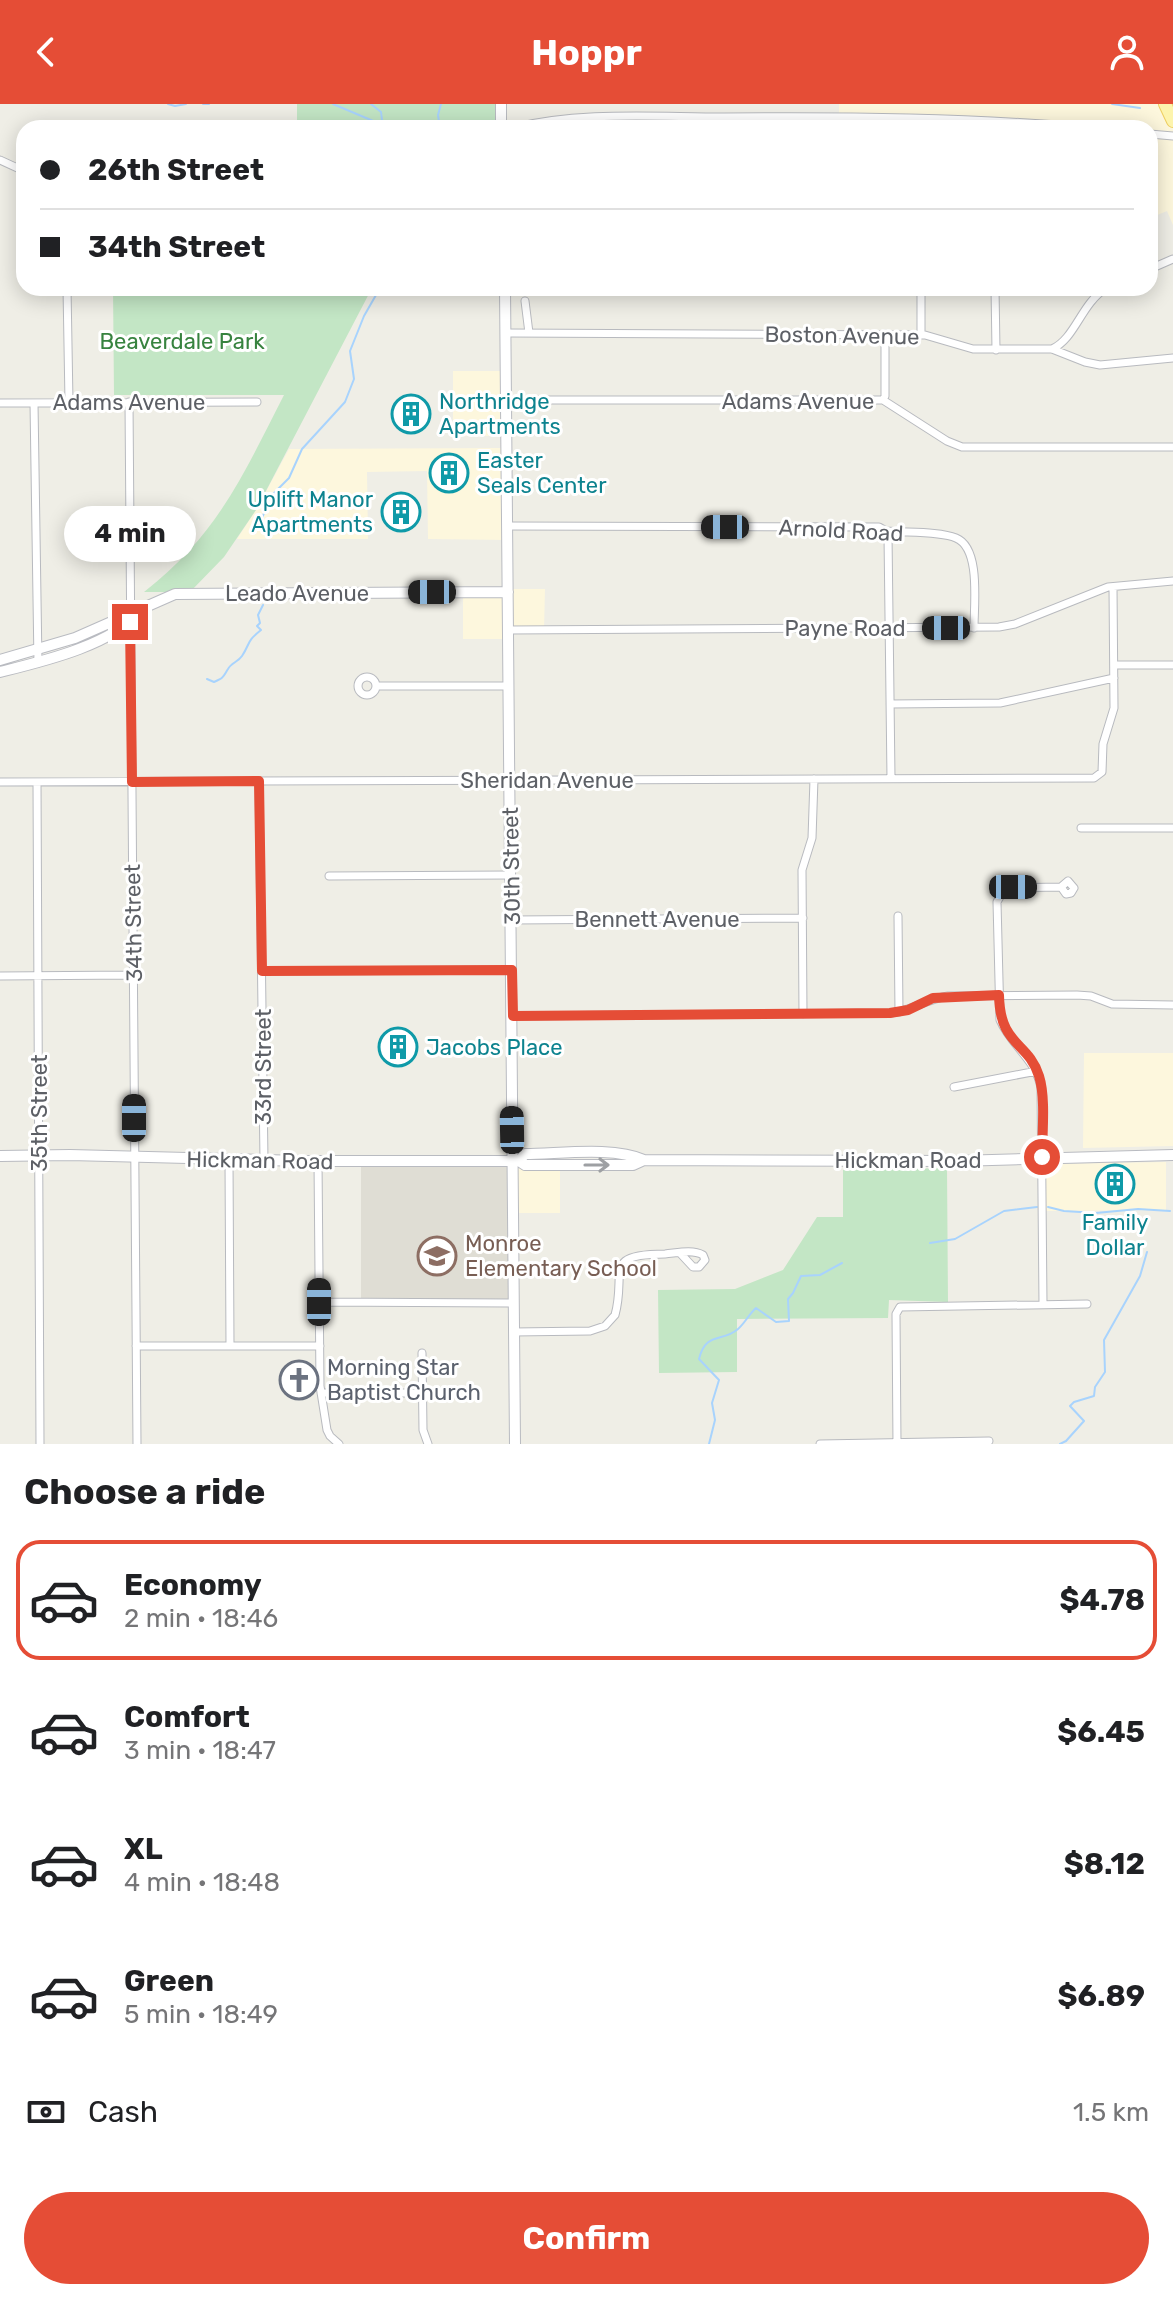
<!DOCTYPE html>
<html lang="en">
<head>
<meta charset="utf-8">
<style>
	body { margin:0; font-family:Rubik,sans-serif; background:#f6f6f6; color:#202124; height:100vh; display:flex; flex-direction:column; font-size:30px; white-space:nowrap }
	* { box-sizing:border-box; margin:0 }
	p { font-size:26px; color:#757577 }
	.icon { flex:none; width:44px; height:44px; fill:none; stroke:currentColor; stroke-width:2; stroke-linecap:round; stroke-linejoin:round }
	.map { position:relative; height:1340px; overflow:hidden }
	.sheet { display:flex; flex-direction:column; background:#fff; flex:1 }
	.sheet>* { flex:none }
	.guide { position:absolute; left:16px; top:16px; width:1142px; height:176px; border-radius:24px; box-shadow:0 4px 20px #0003; display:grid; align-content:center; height:176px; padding:0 24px; background:#fff }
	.end { position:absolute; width:36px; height:36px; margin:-18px; border:10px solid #e54d36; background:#fff; box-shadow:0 0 0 4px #fff }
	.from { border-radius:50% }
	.bubble { position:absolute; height:56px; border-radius:28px; background:#fff; box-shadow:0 4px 20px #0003; font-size:26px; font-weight:700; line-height:56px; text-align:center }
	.car { position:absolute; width:24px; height:48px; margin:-24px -12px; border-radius:10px; box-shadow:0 0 6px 2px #0007; background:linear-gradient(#222 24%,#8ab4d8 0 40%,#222 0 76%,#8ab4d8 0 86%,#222 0) }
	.guide b { display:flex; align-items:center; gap:28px; height:76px; font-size:30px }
	.guide b+b { border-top:2px solid #e0e0e0 }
	.guide i { width:20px; height:20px; background:#202124 }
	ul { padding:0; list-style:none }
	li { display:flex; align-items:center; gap:24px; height:120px; margin:0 16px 12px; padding:0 8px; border:4px solid transparent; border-radius:24px }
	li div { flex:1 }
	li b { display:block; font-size:30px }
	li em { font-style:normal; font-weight:700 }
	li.active { border-color:#e54d36 }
	li>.icon { width:72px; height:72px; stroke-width:1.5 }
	h2 { padding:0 24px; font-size:36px; line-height:96px }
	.pay { display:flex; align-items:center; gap:20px; height:88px; padding:0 24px; font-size:30px }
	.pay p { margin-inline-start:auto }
	.primary-button { display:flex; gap:16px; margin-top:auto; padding:16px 24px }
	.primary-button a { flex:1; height:92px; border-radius:48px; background:#e54d36; color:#fff; font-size:32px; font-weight:700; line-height:92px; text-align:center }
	header { display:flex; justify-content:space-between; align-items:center; height:104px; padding:0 24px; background:#e54d36; color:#fff; font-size:36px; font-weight:700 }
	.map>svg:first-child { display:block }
	.commercial { fill:#fdf7dd }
	.education { fill:#dfddd4 }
	.green { fill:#c3e6c5 }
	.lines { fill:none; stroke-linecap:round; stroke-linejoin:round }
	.stream { stroke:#a8d3fd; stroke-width:2 }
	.street-casing { stroke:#b8babf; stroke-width:9 }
	.secondary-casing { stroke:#b9bbc1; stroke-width:12 }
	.primary-casing { stroke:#eece60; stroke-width:14 }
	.street { stroke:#fff; stroke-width:7 }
	.secondary { stroke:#fff; stroke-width:10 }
	.primary { stroke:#fdf4ad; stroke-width:12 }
	.oneway { stroke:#9ea0a3 }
	.route { stroke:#e54d36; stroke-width:10 }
	.labels { text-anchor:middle; stroke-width:6; stroke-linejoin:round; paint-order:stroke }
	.street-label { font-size:22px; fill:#5d6066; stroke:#fff }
	.park-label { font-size:22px; fill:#37833f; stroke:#fff }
	.culture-label { font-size:22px; fill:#0d838f; stroke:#fff; text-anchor:start }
	.education-label { font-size:22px; fill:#785e54; stroke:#fff; text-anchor:start }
	.worship-label { font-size:22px; fill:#5b616d; stroke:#fff; text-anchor:start }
</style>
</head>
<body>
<header><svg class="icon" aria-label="back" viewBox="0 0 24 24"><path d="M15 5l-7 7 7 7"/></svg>Hoppr<svg class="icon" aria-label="person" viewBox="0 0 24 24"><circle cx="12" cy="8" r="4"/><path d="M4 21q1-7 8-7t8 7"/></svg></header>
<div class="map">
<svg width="1173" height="1340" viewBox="0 0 1173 1340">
	<rect width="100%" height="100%" fill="#efeee6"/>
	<path class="commercial" d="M839 0H1165L1173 17V121L1167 107 1150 114V24H1085L839 12Z
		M453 267H506L508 436 428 435 427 367 367 368 368 435H237L256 406 289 345 502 344 501 332H453Z
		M508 485H545L544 526H509V535H463V488Z
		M1084 949H1173V1042L1083 1044Z
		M512 1057H560V1109H513Z
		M1166 1058V1106L1046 1107 1045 1066 1050 1060Z"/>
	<path class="education" d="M361 1057H512L514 1199 361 1198Z"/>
	<path class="green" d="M297 0H495L496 24H297Z
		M113 184H372L256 406 224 453 190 488H144C218 430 242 373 284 291H114Z
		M947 1064 948 1198 889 1196 888 1214 737 1215V1268L659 1269 658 1186 735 1185 783 1166 817 1113H843V1066Z"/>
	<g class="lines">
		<path class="stream" d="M168 0 175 2 186 0
			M203 0H209
			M333 0 378 19 382 16 381 8 371 0
			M1112 0 1140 4
			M419 24H425
			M440 24 438 11 441 0
			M261 417 270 393 289 374 302 345 345 298 354 275 350 247 364 212 380 184
			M207 575 214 578C224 574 223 573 228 565 231 559 238 558 242 552 251 538 246 538 261 526L257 522 260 519 258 511 263 501
			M1048 1103 1064 1107 1096 1109 1138 1105 1170 1107
			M930 1139 955 1135 1004 1107 1037 1103
			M709 1340 715 1316 712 1299 719 1276 699 1255C706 1227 722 1239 738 1225 745 1219 749 1210 756 1204L776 1218 789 1217 788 1195 793 1189 801 1172 820 1171 842 1159
			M1060 1340 1066 1337 1084 1317 1070 1302 1074 1298 1094 1292 1095 1283 1105 1268 1104 1236 1140 1172 1147 1148"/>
		<defs>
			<path id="street" d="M512 24C580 7 653 13 724 13 848 12 971 13 1095 24
				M1150 30 1173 32
				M0 56 24 67
				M1150 165 1173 155
				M67 184 69 298
				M921 184V231
				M995 184 996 246
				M525 197 529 229
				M505 229 925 231 973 245H1052L1085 258 1100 261 1173 254
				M1052 245C1075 235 1081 200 1106 184
				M506 296H883L947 337 962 343H1173
				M883 296 885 292V230
				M129 298 137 1340
				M0 299 257 298
				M34 299 38 559
				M507 422 879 423 886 427C905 429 939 427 956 434 981 444 974 500 974 524
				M886 427 888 431 891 674
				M509 526 999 523 1015 520 1108 483 1173 477
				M1114 561H1173
				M358 582a9 9 0 1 1 18 0a9 9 0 1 1-18 0Z
				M376 582H509
				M890 600 1000 599 1114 574
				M259 677 264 1057
				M0 678 1094 674 1102 668 1103 640 1114 604 1113 483
				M37 678 40 1340
				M1081 724H1173
				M329 772 511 771
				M898 812 899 908
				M512 816 803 814
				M262 867 512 866
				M0 872 134 871
				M803 910 802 766 812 734 814 675
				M513 912 890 909C911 907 927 895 948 892L1077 891 1091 892 1112 900 1173 901
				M954 983 1037 967
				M229 1056 230 1242
				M318 1057 320 1282 327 1326 330 1332 339 1340
				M319 1198 514 1199
				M1043 1200 1041 984C1036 955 1011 942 1000 916L997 798 1003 787 1008 784 1061 783 1068 777 1074 784 1071 789 1066 790 1061 783
				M514 1228 590 1227 605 1222 615 1211C627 1168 601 1150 665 1150 677 1149 692 1145 703 1151L705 1156 699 1163H693L680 1149
				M136 1242H320
				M422 1249 423 1326 428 1340
				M321 1289H423
				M820 1340 989 1337
				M897 1340 896 1210 900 1203 1087 1200"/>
			<path id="secondary" d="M501 0V24
				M505 184 515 1340
				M0 556 75 534 175 490 508 488
				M0 568C48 556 108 542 144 506
				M0 1052 70 1051 302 1057H519L525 1061H633L644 1056 957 1057 1173 1051
				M519 1057 525 1050C559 1050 613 1042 644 1056"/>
			<path id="primary" d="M1165 0 1173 17"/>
		</defs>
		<use href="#street" class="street-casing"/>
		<use href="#secondary" class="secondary-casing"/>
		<use href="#primary" class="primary-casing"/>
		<use href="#street" class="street"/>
		<use href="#secondary" class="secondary"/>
		<use href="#primary" class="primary"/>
	</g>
	<defs><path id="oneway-shaft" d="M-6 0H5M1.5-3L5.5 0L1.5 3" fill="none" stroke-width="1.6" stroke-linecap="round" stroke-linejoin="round" transform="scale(2)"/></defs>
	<use class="oneway" href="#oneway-shaft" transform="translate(597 1061)"/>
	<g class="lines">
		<path class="route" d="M130 518 132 678 259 677 262 867 512 866 513 912 890 909 908 906 933 894 999 891C1000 943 1028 937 1039 972 1046 994 1042 1030 1042 1053"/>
	</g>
	<defs>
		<symbol id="building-ring" viewBox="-11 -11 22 22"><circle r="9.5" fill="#fff" stroke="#0f9aa8" stroke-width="1.5"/><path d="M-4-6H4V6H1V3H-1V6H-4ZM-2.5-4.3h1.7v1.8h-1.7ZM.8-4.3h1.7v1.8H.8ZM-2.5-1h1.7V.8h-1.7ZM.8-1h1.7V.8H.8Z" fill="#0f9aa8"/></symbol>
		<symbol id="school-ring" viewBox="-11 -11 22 22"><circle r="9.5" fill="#fff" stroke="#8d6e63" stroke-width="1.5"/><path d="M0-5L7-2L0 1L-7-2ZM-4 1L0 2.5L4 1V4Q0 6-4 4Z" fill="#8d6e63"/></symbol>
		<symbol id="church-ring" viewBox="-11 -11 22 22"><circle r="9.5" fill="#fff" stroke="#6b7280" stroke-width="1.5"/><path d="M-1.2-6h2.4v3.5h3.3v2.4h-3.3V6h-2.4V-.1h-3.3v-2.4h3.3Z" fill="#6b7280"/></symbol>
	</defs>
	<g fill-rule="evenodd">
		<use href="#building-ring" x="389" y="288" width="44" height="44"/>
		<use href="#building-ring" x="427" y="347" width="44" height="44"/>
		<use href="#building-ring" x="379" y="386" width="44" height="44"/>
		<use href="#building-ring" x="376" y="921" width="44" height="44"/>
		<use href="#building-ring" x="1093" y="1058" width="44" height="44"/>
		<use href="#school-ring" x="415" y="1130" width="44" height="44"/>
		<use href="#church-ring" x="277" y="1254" width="44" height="44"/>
	</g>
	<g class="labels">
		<g class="street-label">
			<text transform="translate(842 231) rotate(1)" y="8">Boston Avenue</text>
			<text x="798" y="305">Adams Avenue</text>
			<text x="129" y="306">Adams Avenue</text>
			<text transform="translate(841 426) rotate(3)" y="8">Arnold Road</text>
			<text x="297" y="497">Leado Avenue</text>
			<text x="845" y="532">Payne Road</text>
			<text x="547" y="684">Sheridan Avenue</text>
			<text transform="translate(511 762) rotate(-91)" y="8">30th Street</text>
			<text x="657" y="823">Bennett Avenue</text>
			<text transform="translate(133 819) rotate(-91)" y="8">34th Street</text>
			<text transform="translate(263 963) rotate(-90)" y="8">33rd Street</text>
			<text transform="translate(39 1009) rotate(-90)" y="8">35th Street</text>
			<text transform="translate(260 1056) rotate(1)" y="8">Hickman Road</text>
			<text x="908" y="1064">Hickman Road</text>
		</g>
		<g class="park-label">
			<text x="182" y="245">Beaverdale Park</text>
		</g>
		<g class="culture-label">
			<text x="439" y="305">Northridge<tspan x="439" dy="25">Apartments</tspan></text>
			<text x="477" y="364">Easter<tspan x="477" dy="25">Seals Center</tspan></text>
			<text x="373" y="403" text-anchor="end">Uplift Manor<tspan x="373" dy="25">Apartments</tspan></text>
			<text x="426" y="951">Jacobs Place</text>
			<text x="1115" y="1126" text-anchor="middle">Family<tspan x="1115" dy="25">Dollar</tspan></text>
		</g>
		<g class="education-label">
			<text x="465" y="1147">Monroe<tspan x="465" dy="25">Elementary School</tspan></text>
		</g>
		<g class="worship-label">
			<text x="327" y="1271">Morning Star<tspan x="327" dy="25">Baptist Church</tspan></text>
		</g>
	</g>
</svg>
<i class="end from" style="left:1042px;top:1053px"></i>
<i class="end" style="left:130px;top:518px"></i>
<div class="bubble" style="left:64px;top:402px;width:132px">4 min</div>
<i class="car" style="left:725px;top:423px;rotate:270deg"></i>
<i class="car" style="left:432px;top:488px;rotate:270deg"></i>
<i class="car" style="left:946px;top:524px;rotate:270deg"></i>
<i class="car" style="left:1013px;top:783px;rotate:90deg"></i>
<i class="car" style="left:134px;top:1014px;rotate:0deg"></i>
<i class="car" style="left:512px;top:1026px;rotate:359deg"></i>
<i class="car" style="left:319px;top:1198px;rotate:0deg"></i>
<div class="guide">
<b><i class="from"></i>26th Street</b>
<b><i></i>34th Street</b>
</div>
</div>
<section class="sheet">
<h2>Choose a ride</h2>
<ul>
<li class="active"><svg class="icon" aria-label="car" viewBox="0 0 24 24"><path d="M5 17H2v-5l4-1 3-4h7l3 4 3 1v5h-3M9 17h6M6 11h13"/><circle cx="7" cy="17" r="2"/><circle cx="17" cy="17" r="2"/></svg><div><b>Economy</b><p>2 min · 18:46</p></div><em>$4.78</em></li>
<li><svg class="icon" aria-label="car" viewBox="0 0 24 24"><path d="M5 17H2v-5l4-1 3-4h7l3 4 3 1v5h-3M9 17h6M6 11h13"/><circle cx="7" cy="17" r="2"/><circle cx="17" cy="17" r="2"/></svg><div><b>Comfort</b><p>3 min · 18:47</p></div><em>$6.45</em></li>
<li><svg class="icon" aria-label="car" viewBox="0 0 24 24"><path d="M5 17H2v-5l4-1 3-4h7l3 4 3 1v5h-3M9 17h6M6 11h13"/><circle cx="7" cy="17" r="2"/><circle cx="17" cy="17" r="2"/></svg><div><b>XL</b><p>4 min · 18:48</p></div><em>$8.12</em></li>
<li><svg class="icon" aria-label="car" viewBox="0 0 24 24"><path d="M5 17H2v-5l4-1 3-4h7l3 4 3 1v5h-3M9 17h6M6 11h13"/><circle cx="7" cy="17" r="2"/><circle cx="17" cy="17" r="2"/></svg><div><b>Green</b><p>5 min · 18:49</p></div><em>$6.89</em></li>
</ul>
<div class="pay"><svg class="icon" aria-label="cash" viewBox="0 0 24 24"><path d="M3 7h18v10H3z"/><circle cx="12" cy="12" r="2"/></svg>Cash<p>1.5 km</p></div>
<div class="primary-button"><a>Confirm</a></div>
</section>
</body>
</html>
